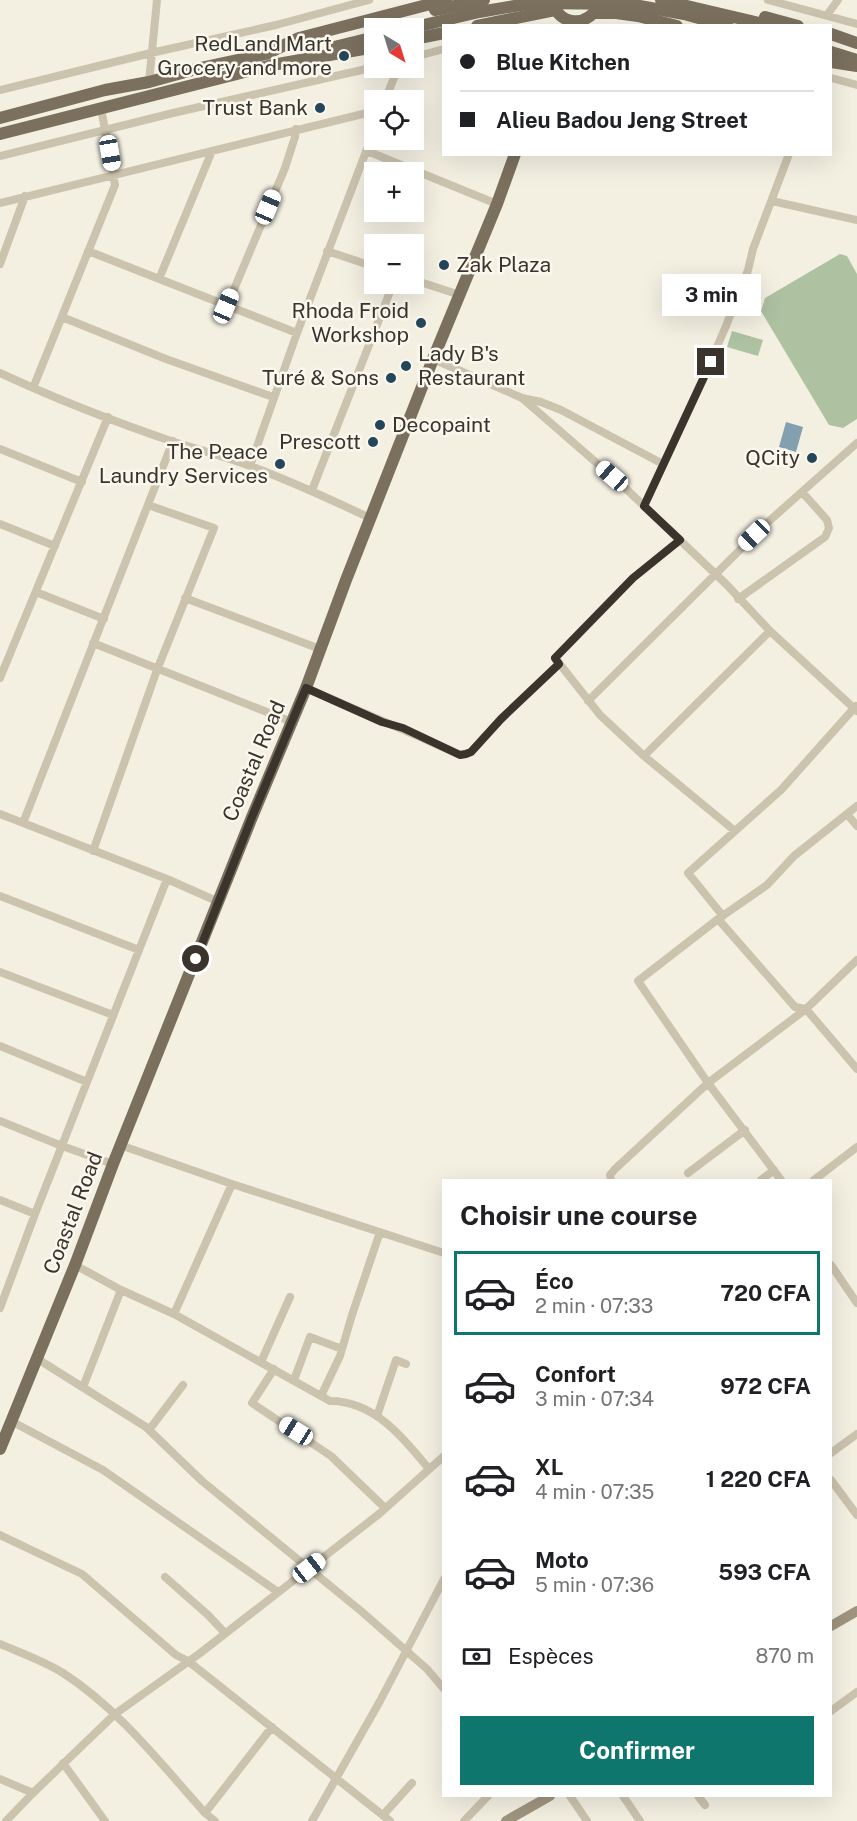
<!DOCTYPE html>
<html lang="fr">
<head>
<meta charset="utf-8">
<style>
	body { margin:0; font-family:"Public Sans",sans-serif; background:#f6f6f6; color:#202124; height:100vh; display:flex; flex-direction:column; font-size:22px; white-space:nowrap }
	* { box-sizing:border-box; margin:0 }
	p { font-size:20px; color:#757577 }
	.icon { flex:none; width:33px; height:33px; fill:none; stroke:currentColor; stroke-width:2; stroke-linecap:round; stroke-linejoin:round }
	.map { position:relative; flex:1; overflow:hidden }
	.side { position:absolute; left:442px; top:1179px; width:390px; height:618px; display:flex; flex-direction:column; background:#fff; border-radius:0px; box-shadow:0 6px 24px #0002 }
	.side>* { flex:none }
	.banner { position:absolute; left:442px; top:24px; width:390px; height:132px; border-radius:0px; box-shadow:0 6px 24px #0002; display:grid; align-content:center; height:132px; padding:0 18px; background:#fff }
	.needle { width:39px; rotate:142deg }
	.controls { position:absolute; left:364px; top:18px; display:grid; gap:12px }
	.controls a { display:grid; place-items:center; width:60px; height:60px; border-radius:0px; background:#fff; box-shadow:0 6px 24px #0002; font-size:30px }
	.end { position:absolute; width:27px; height:27px; margin:-14px; border:8px solid #3a342c; background:#fff; box-shadow:0 0 0 3px #fff }
	.from { border-radius:50% }
	.bubble { position:absolute; height:42px; border-radius:0px; background:#fff; box-shadow:0 6px 24px #0002; font-size:20px; font-weight:700; line-height:42px; text-align:center }
	.car { position:absolute; width:18px; height:36px; margin:-18px -9px; border-radius:8px; box-shadow:0 0 4px 2px #0007; background:linear-gradient(#fff 24%,#345 0 40%,#fff 0 76%,#345 0 86%,#fff 0) }
	.banner b { display:flex; align-items:center; gap:21px; height:57px; font-size:22px }
	.banner b+b { border-top:2px solid #e0e0e0 }
	.banner i { width:15px; height:15px; background:#202124 }
	ul { padding:0; list-style:none }
	li { display:flex; align-items:center; gap:18px; height:84px; margin:0 12px 9px; padding:0 6px; border:3px solid transparent; border-radius:0px }
	li div { flex:1 }
	li b { display:block; font-size:22px }
	li em { font-style:normal; font-weight:700 }
	li.on { border-color:#0f766e }
	li>.icon { width:54px; height:54px; stroke-width:1.5 }
	h2 { padding:0 18px; font-size:27px; line-height:72px }
	.pay { display:flex; align-items:center; gap:15px; height:66px; padding:0 18px; font-size:22px }
	.pay p { margin-inline-start:auto }
	.cta { display:flex; gap:12px; margin-top:auto; padding:12px 18px }
	.cta a { flex:1; height:69px; border-radius:0px; background:#0f766e; color:#fff; font-size:24px; font-weight:700; line-height:69px; text-align:center }
	.map>svg:first-child { display:block }
	.green { fill:#aec2a2 }
	.water { fill:#82a0af }
	.lines { fill:none; stroke-linecap:round; stroke-linejoin:round }
	.street { stroke:#cbc3ae; stroke-width:8 }
	.secondary { stroke:#9f947f; stroke-width:10 }
	.primary { stroke:#7b705e; stroke-width:12 }
	.primary-bridge { stroke:#7b705e; stroke-width:12 }
	.route { stroke:#3a342c; stroke-width:8 }
	.poi-dot { fill:#23465a; stroke:#faf8ee; stroke-width:2 }
	.labels { text-anchor:middle; stroke-width:5; stroke-linejoin:round; paint-order:stroke }
	.poi-label { font-size:21px; fill:#3a342c; stroke:#faf8ee; text-anchor:end }
	.street-label { font-size:21px; fill:#3a342c; stroke:#faf8ee }
</style>
</head>
<body>
<div class="map">
<svg width="857" height="1821" viewBox="0 0 857 1821">
	<rect width="100%" height="100%" fill="#f3f0e2"/>
	<path class="green" d="M840 254 847 256 857 274V419L843 428 829 425 761 311 765 298Z
		M732 331 763 340 758 356 727 347Z"/>
	<path class="water" d="M786 422 803 427 796 452 779 447Z"/>
	<g class="lines">
		<path class="street" d="M768 0 857 24
			M827 15 838 0
			M414 57 444 49
			M831 78 857 85
			M149 82 157 0
			M0 90 151 53 276 25 369 0
			M385 100 398 68
			M367 151 497 204
			M0 156 173 113 375 67
			M772 201 857 220
			M0 203 375 111
			M88 251 297 333
			M327 251 375 267
			M0 264 25 196
			M159 279 212 151
			M414 280 460 295
			M227 306 285 168 295 137 296 129
			M62 317 166 359 273 397
			M433 359 522 398 541 402 561 410 663 464
			M0 373C56 399 115 422 174 442 200 450 227 457 253 467 293 482 332 500 370 518
			M33 388 115 185 101 108
			M522 398 622 485 726 584 770 631 857 711
			M0 449 82 482
			M250 466 297 333 375 128
			M312 490 393 284
			M644 506 703 379 726 326 748 270 753 249 789 154
			M0 524 55 546
			M680 540 633 578 555 658 600 715 644 756 735 831
			M36 592 104 619
			M185 598 320 649
			M738 599 825 537 829 528 827 520 802 492
			M93 643 292 722
			M0 678 108 417
			M306 688C357 711 409 731 460 755L471 752 501 719 559 664
			M588 701 768 522 857 443
			M644 756 770 631
			M857 806 794 856 767 885 718 919 795 1007 806 1009 857 1069
			M0 814 167 879 219 902
			M847 814 857 826
			M23 823 173 441
			M93 851 157 670 214 528 148 505
			M0 896 139 950
			M723 916 688 873 781 790 856 706
			M0 972 113 1015
			M0 1046 87 1082
			M0 1121 62 1146 113 1164
			M120 1145 232 1184 444 1253
			M688 1173 745 1130
			M611 1180 610 1175 615 1169 708 1083 638 981 718 919
			M761 1180 774 1170
			M781 1180 708 1083 806 1009 857 960
			M814 1180 857 1147
			M0 1200 35 1214
			M75 1265 121 1290 174 1314 330 1401C374 1401 403 1437 429 1469
			M831 1265 857 1303
			M0 1308 35 1214 167 879
			M174 1314 232 1184
			M36 1358 146 1427 202 1481 361 1611 427 1669 444 1689
			M261 1362 290 1297
			M274 1369 252 1403 331 1456 385 1508
			M294 1380 310 1337 342 1349
			M83 1387 121 1290
			M321 1396 340 1356 352 1315 380 1232
			M377 1416 396 1360 406 1364
			M11 1421 103 1470 278 1592
			M149 1430 183 1385
			M831 1453 857 1434
			M831 1480 857 1515
			M0 1535 82 1574 176 1655 188 1661 390 1821
			M165 1577 208 1615 225 1633
			M0 1644C21 1653 44 1661 63 1673 119 1709 161 1764 205 1813L215 1821
			M831 1711 857 1692
			M63 1763 105 1821
			M0 1779 33 1793
			M570 1796 587 1821
			M623 1796 640 1821
			M698 1796 705 1805
			M205 1813 272 1727
			M383 1815 412 1783
			M6 1821 33 1793 115 1714 199 1654 379 1514 444 1456
			M312 1821 380 1701 444 1579
			M464 1821 488 1796"/>
		<path class="secondary" d="M831 1626 857 1611
			M506 1821 550 1796"/>
		<path class="primary" d="M661 0 772 26
			M553 3C560 26 586 27 598 7
			M435 10 484 0
			M594 13H616L638 16 677 26
			M765 17 798 26
			M477 26 555 10
			M831 34 857 43
			M414 39 444 33
			M334 47 375 37
			M831 52 857 60
			M831 62 857 66
			M0 118 105 90 149 82 200 68 266 54 299 38 446 0
			M0 134 272 65 375 47
			M0 1449 75 1265 113 1164 252 817 306 688 346 580 433 359 497 204 515 154"/>
		<path class="primary-bridge" d="M411 28 479 12 532 3 629 4 684 14 728 26"/>
	</g>
	<g class="lines">
		<path class="route" d="M196 959 252 817 306 688 382 722 403 728 460 755 466 754 471 752 501 719 559 664 555 658 633 578 680 540 644 506 711 362"/>
	</g>
	<g class="poi-dot">
		<circle cx="344" cy="56" r="6"/>
		<circle cx="320" cy="108" r="6"/>
		<circle cx="444" cy="265" r="6"/>
		<circle cx="421" cy="323" r="6"/>
		<circle cx="406" cy="366" r="6"/>
		<circle cx="391" cy="378" r="6"/>
		<circle cx="380" cy="425" r="6"/>
		<circle cx="373" cy="442" r="6"/>
		<circle cx="812" cy="458" r="6"/>
		<circle cx="280" cy="464" r="6"/>
	</g>
	<g class="labels">
		<g class="poi-label">
			<text x="332" y="51">RedLand Mart<tspan x="332" dy="24">Grocery and more</tspan></text>
			<text x="308" y="115">Trust Bank</text>
			<text x="456" y="272" text-anchor="start">Zak Plaza</text>
			<text x="409" y="318">Rhoda Froid<tspan x="409" dy="24">Workshop</tspan></text>
			<text x="418" y="361" text-anchor="start">Lady B's<tspan x="418" dy="24">Restaurant</tspan></text>
			<text x="379" y="385">Turé &amp; Sons</text>
			<text x="392" y="432" text-anchor="start">Decopaint</text>
			<text x="361" y="449">Prescott</text>
			<text x="268" y="459">The Peace<tspan x="268" dy="24">Laundry Services</tspan></text>
			<text x="800" y="465">QCity</text>
		</g>
		<g class="street-label">
			<text transform="translate(254 761) rotate(-67)" y="7">Coastal Road</text>
			<text transform="translate(73 1213) rotate(-69)" y="7">Coastal Road</text>
		</g>
	</g>
</svg>
<div class="controls">
<a><svg class="needle" viewBox="-14 -14 28 28"><path d="M0-13l5 13h-10z" fill="#e53935"/><path d="M0 13l5-13h-10z" fill="#757577"/></svg></a>
<a><svg class="icon" aria-label="locate" viewBox="0 0 24 24"><circle cx="12" cy="12" r="6"/><path d="M12 2v4M12 18v4M2 12h4M18 12h4"/></svg></a>
<a>+</a>
<a>−</a>
</div>
<i class="end from" style="left:196px;top:959px"></i>
<i class="end" style="left:711px;top:362px"></i>
<div class="bubble" style="left:662px;top:274px;width:99px">3 min</div>
<i class="car" style="left:110px;top:153px;rotate:170deg"></i>
<i class="car" style="left:268px;top:207px;rotate:23deg"></i>
<i class="car" style="left:226px;top:306px;rotate:23deg"></i>
<i class="car" style="left:612px;top:476px;rotate:311deg"></i>
<i class="car" style="left:754px;top:535px;rotate:226deg"></i>
<i class="car" style="left:296px;top:1431px;rotate:302deg"></i>
<i class="car" style="left:309px;top:1568px;rotate:52deg"></i>
<div class="banner">
<b><i class="from"></i>Blue Kitchen</b>
<b><i></i>Alieu Badou Jeng Street</b>
</div>
<section class="side">
<h2>Choisir une course</h2>
<ul>
<li class="on"><svg class="icon" aria-label="car" viewBox="0 0 24 24"><path d="M5 17H2v-5l4-1 3-4h7l3 4 3 1v5h-3M9 17h6M6 11h13"/><circle cx="7" cy="17" r="2"/><circle cx="17" cy="17" r="2"/></svg><div><b>Éco</b><p>2 min · 07:33</p></div><em>720 CFA</em></li>
<li><svg class="icon" aria-label="car" viewBox="0 0 24 24"><path d="M5 17H2v-5l4-1 3-4h7l3 4 3 1v5h-3M9 17h6M6 11h13"/><circle cx="7" cy="17" r="2"/><circle cx="17" cy="17" r="2"/></svg><div><b>Confort</b><p>3 min · 07:34</p></div><em>972 CFA</em></li>
<li><svg class="icon" aria-label="car" viewBox="0 0 24 24"><path d="M5 17H2v-5l4-1 3-4h7l3 4 3 1v5h-3M9 17h6M6 11h13"/><circle cx="7" cy="17" r="2"/><circle cx="17" cy="17" r="2"/></svg><div><b>XL</b><p>4 min · 07:35</p></div><em>1 220 CFA</em></li>
<li><svg class="icon" aria-label="car" viewBox="0 0 24 24"><path d="M5 17H2v-5l4-1 3-4h7l3 4 3 1v5h-3M9 17h6M6 11h13"/><circle cx="7" cy="17" r="2"/><circle cx="17" cy="17" r="2"/></svg><div><b>Moto</b><p>5 min · 07:36</p></div><em>593 CFA</em></li>
</ul>
<div class="pay"><svg class="icon" aria-label="cash" viewBox="0 0 24 24"><path d="M3 7h18v10H3z"/><circle cx="12" cy="12" r="2"/></svg>Espèces<p>870 m</p></div>
<div class="cta"><a>Confirmer</a></div>
</section>
</div>
</body>
</html>
